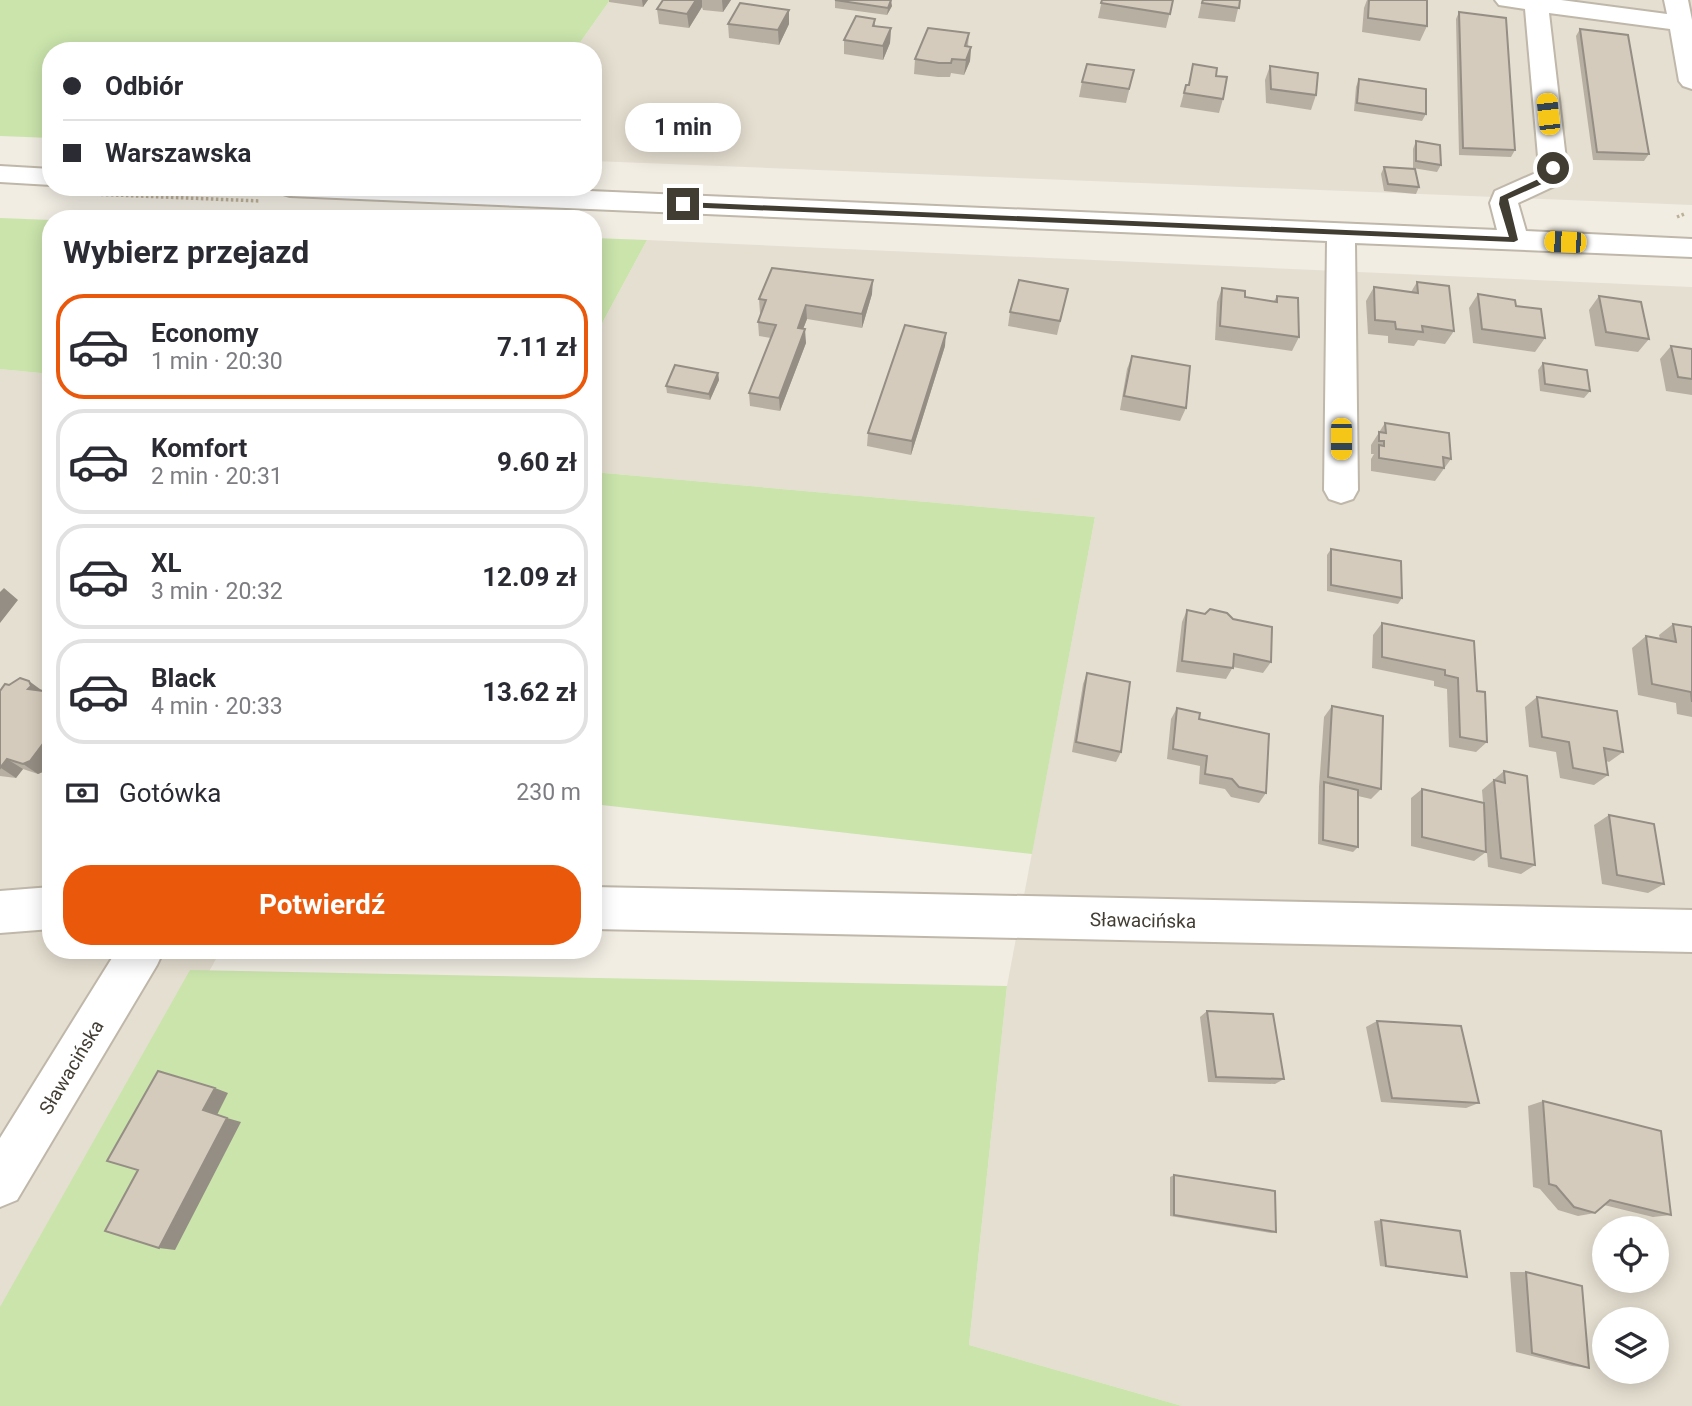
<!DOCTYPE html>
<html lang="pl">
<head>
<meta charset="utf-8">
<style>
	body { margin:0; font-family:Roboto,sans-serif; background:#f7f7f7; color:#2b2b33; height:100vh; display:flex; flex-direction:column; font-size:26px; white-space:nowrap }
	* { box-sizing:border-box; margin:0 }
	p { font-size:23px; color:#7c7c81 }
	.icon { flex:none; width:38px; height:38px; fill:none; stroke:currentColor; stroke-width:2; stroke-linecap:round; stroke-linejoin:round }
	.map { position:relative; flex:1; overflow:hidden }
	.details { position:absolute; left:42px; top:210px; width:560px; height:749px; display:flex; flex-direction:column; background:#fff; border-radius:28px; box-shadow:0 4px 18px #0003 }
	.details>* { flex:none }
	.top-card { position:absolute; left:42px; top:42px; width:560px; height:154px; border-radius:28px; box-shadow:0 4px 18px #0003; display:grid; align-content:center; height:154px; padding:0 21px; background:#fff }
	.tools { position:absolute; left:1592px; top:1216px; display:grid; gap:14px }
	.tools a { display:grid; place-items:center; width:77px; height:77px; border-radius:50%; background:#fff; box-shadow:0 4px 18px #0003; font-size:35px }
	.end { position:absolute; width:32px; height:32px; margin:-16px; border:9px solid #423d33; background:#fff; box-shadow:0 0 0 4px #fff }
	.from { border-radius:50% }
	.bubble { position:absolute; height:49px; border-radius:24px; background:#fff; box-shadow:0 4px 18px #0003; font-size:23px; font-weight:700; line-height:49px; text-align:center }
	.car { position:absolute; width:21px; height:42px; margin:-21px -10px; border-radius:9px; box-shadow:0 0 5px 2px #0007; background:linear-gradient(#f5c518 24%,#345 0 40%,#f5c518 0 76%,#345 0 86%,#f5c518 0) }
	.top-card b { display:flex; align-items:center; gap:24px; height:66px; font-size:26px }
	.top-card b+b { border-top:2px solid #e1e1e2 }
	.top-card i { width:18px; height:18px; background:#2b2b33 }
	ul { padding:0; list-style:none }
	li { display:flex; align-items:center; gap:21px; height:105px; margin:0 14px 10px; padding:0 7px; border:4px solid #e1e1e2; border-radius:28px }
	li div { flex:1 }
	li b { display:block; font-size:26px }
	li em { font-style:normal; font-weight:700 }
	li.selected { border-color:#ea580c }
	li>.icon { width:63px; height:63px; stroke-width:1.5 }
	h2 { padding:0 21px; font-size:32px; line-height:84px }
	.pay { display:flex; align-items:center; gap:18px; height:77px; padding:0 21px; font-size:26px }
	.pay p { margin-inline-start:auto }
	.cta { display:flex; gap:14px; margin-top:auto; padding:14px 21px }
	.cta a { flex:1; height:80px; border-radius:28px; background:#ea580c; color:#fff; font-size:28px; font-weight:700; line-height:80px; text-align:center }
	.map>svg:first-child { display:block }
	.residential { fill:#e5dfd1; fill-rule:evenodd }
	.green { fill:#cae4ac }
	.lines { fill:none; stroke-linecap:round; stroke-linejoin:round }
	.minor-casing { stroke:#bfb7a9; stroke-width:4 }
	.path { stroke:#bdb098; stroke-width:3.5; stroke-dasharray:2.5 2.5; stroke-linecap:butt }
	.minor { fill:#fff; fill-rule:evenodd }
	.wall { fill:#b7afa2 }
	.shaded-wall { fill:#958e84 }
	.building { fill:#d5cbbc; stroke:#958e84; stroke-width:2 }
	.route { fill:#423d33 }
	.labels { text-anchor:middle; stroke-width:5; stroke-linejoin:round; paint-order:stroke }
	.street-label { font-size:19px; fill:#423d33; stroke:#fff }
</style>
</head>
<body>
<div class="map">
<svg width="1692" height="1406" viewBox="0 0 1692 1406">
	<rect width="100%" height="100%" fill="#f1ede3"/>
	<path class="residential" d="M610 0H1692V205L593 161V51H574Z
		M647 240 1692 287V1406H1182L969 1345 1007 986 1095 517 593 472V340ZM1605 1228H1657V1281H1605ZM1605 1320H1657V1372H1605Z
		M0 369 51 374V950H221L0 1348Z"/>
	<path class="green" d="M0 0H610L574 51H51V138L0 136Z
		M0 218 51 220V374L0 369Z
		M593 238 647 240 593 340Z
		M593 472 1095 517 1032 854 593 804Z
		M190 970 1007 986 969 1345 1182 1406H0V1307Z"/>
	<g class="lines">
		<defs>
			<path id="minor" d="M1495 0H1561L1667 14 1664 0H1688L1692 20V89L1683 86 1679 81 1670 29 1549 13 1567 168 1561 183 1518 203 1526 231 1692 239V257L1355 243 1358 490 1353 499 1341 503 1329 499 1324 490 1327 241 290 196 280 193 276 187H496L1497 230 1490 203 1495 191 1538 172 1539 168 1525 9 1499 5Z
				M0 166 51 169V185L0 182Z
				M51 887V929L0 933V891Z
				M593 887 1692 910V952L593 929Z
				M117 950H164L157 965 17 1200 0 1207V1138Z"/>
		</defs>
		<use href="#minor" class="minor-casing"/>
		<path class="path" d="M66 193 260 201
			M1677 217 1684 214"/>
		<use href="#minor" class="minor"/>
	</g>
	<path class="wall" d="M609 0H648L643 7 609 2Z
		M663 0H731L723 12 703 10 702 7 689 28 659 24 657 9Z
		M835 0 892 6 887 15 835 8Z
		M1102 0H1173L1166 28 1098 18Z
		M1202 0H1240L1235 22 1198 18Z
		M1367 0H1427V26L1420 41 1362 32 1364 8Z
		M789 10V24L779 45 729 38 728 24Z
		M1459 12 1515 150 1511 157 1459 155 1456 19Z
		M875 19V26L891 28 890 43 883 60 844 54V40Z
		M1580 29 1649 154 1644 161 1593 160 1576 36Z
		M969 33 968 46 971 47 970 61 964 75 951 73 950 77H938L914 74 915 59Z
		M1193 64 1216 76 1223 99 1219 113 1180 107 1186 85H1188Z
		M1270 66 1316 95 1311 110 1266 103 1265 80Z
		M1134 70 1126 103 1079 97 1082 82Z
		M1359 79 1426 114 1422 121 1354 111 1356 87Z
		M1416 141 1441 165 1437 172 1413 168V149Z
		M1384 167 1419 187 1416 194 1384 191 1381 174Z
		M1417 282 1454 331 1445 344 1418 340 1414 346 1388 343V336L1368 334 1366 301 1374 287 1411 292Z
		M1222 288 1245 297 1274 301 1277 296 1299 337 1292 351 1215 340 1217 302Z
		M1068 289 1057 335 1008 326 1010 312Z
		M872 294 862 328 807 319 803 329 806 343 780 411 750 406 749 393 771 338 759 336 758 322 761 313H760L759 299Z
		M1478 294 1516 306 1545 338 1535 352 1473 343 1469 308Z
		M1599 296 1649 339 1638 352 1595 346 1589 310Z
		M945 346 911 455 867 446 868 433Z
		M1671 346 1692 349V395L1666 391 1660 359Z
		M1132 356 1186 408 1180 421 1120 410 1127 369Z
		M1543 363 1590 391 1584 398 1540 391 1538 370Z
		M718 373 719 380 710 400 667 393 666 386Z
		M1385 423 1451 459 1435 481 1371 471V459L1374 454H1371V445Z
		M1331 549 1402 598 1398 604 1327 591V555Z
		M1187 610 1271 662 1263 673 1233 667 1226 679 1176 672 1182 622Z
		M1382 623 1477 691 1487 742 1476 752 1449 747 1447 689 1434 686V681L1372 668 1373 635Z
		M1673 624 1692 627V717L1677 714 1676 703 1638 695 1632 648 1646 636 1660 639 1659 635Z
		M1087 673 1121 752 1116 762 1072 752 1083 684Z
		M0 691 51 692V763L45 771 38 774 23 769 16 778 0 776Z
		M1537 697 1623 752 1609 762 1606 761 1608 775 1594 785 1560 778 1556 752 1529 747 1525 707Z
		M1332 706 1381 789 1371 799 1358 796V847L1353 852 1318 844 1319 787 1324 717Z
		M1177 708 1199 719 1266 793 1259 803 1231 797 1225 789 1199 784 1200 766 1167 759 1171 719Z
		M1504 771 1535 865 1521 874 1488 867 1485 825 1486 852 1474 861 1411 846V798L1422 789 1483 802 1482 790Z
		M1609 815 1664 884 1648 893 1602 884 1594 825Z
		M1207 1011 1284 1079 1275 1084 1208 1082 1200 1017Z
		M1377 1021 1479 1103 1466 1108 1381 1102 1366 1027Z
		M1543 1101 1671 1215 1653 1217 1604 1205 1595 1213 1578 1216 1558 1210 1540 1189 1533 1187 1528 1106Z
		M1174 1175 1276 1232 1271 1233 1170 1216V1177Z
		M1381 1220 1467 1277H1460L1380 1266 1374 1221Z
		M1510 1272H1526L1589 1368 1572 1366 1516 1352Z"/>
	<path class="shaded-wall" d="M642 0H648L643 7Z
		M696 0H702V7L689 28 687 14Z
		M722 0H731L723 12Z
		M891 0 892 6 887 15 888 8Z
		M789 10V24L779 45 778 30Z
		M891 28 890 43 883 60V46Z
		M971 47 970 61 964 75 966 60Z
		M873 280 872 294 862 328V314Z
		M806 305 807 319 798 342V328Z
		M805 329 806 343 780 411 779 398Z
		M946 333 945 346 911 455 912 441Z
		M718 373 719 380 710 400 709 394Z
		M4 588 18 600 0 623V592Z
		M29 681 44 692 28 689Z
		M51 733V763L45 771 38 774 23 764Z
		M7 759 23 769 16 778 1 768Z
		M215 1088 228 1093 217 1115 203 1110Z
		M227 1118 241 1122 175 1250 159 1248Z"/>
	<path class="building" d="M663 0H696L687 14 657 9Z
		M835 0H891L888 8Z
		M1102 0H1173L1170 14 1101 3Z
		M1203 0H1240L1239 8 1202 3Z
		M1369 0H1427V26L1368 18Z
		M740 3 789 10 778 30 728 24Z
		M1459 12 1506 18 1515 150 1463 148Z
		M856 16 875 19 873 26 891 28 883 46 844 40Z
		M928 28 969 33 965 46 971 47 966 60 952 59 951 63H939L915 59Z
		M1580 29 1628 35 1649 154 1597 152Z
		M1087 64 1134 70 1129 89 1082 82Z
		M1193 64 1217 68 1216 76 1227 77 1223 99 1184 93 1186 85H1189Z
		M1270 66 1318 73 1316 95 1271 89Z
		M1359 79 1426 89V114L1357 103Z
		M1416 141 1440 145 1441 165 1416 161Z
		M1384 167 1415 169 1419 187 1388 184Z
		M772 268 873 280 862 314 806 305 798 328 805 329 779 398 749 393 776 325 758 322 766 300 759 299Z
		M1019 280 1068 289 1060 321 1010 312Z
		M1417 282 1449 286 1454 331 1422 326 1423 332 1396 329 1395 322 1375 320 1374 287 1418 293Z
		M1222 288 1245 291V297L1277 302V296L1298 298 1299 337 1220 326Z
		M1478 294 1515 300 1516 306 1541 309 1545 338 1482 329Z
		M1599 296 1641 302 1649 339 1606 332Z
		M905 325 946 333 912 441 868 433Z
		M1671 346 1692 349V379L1678 377Z
		M1132 356 1190 366 1186 408 1124 396Z
		M1543 363 1587 370 1590 391 1545 384Z
		M675 365 718 373 709 394 666 386Z
		M1385 423 1449 433 1451 459 1443 457 1444 468 1379 458V445L1384 446V441H1379V432L1386 433Z
		M1331 549 1401 561 1402 598 1331 585Z
		M1210 609 1227 613 1233 619 1272 627 1271 662 1234 654 1233 668 1182 661 1187 610 1205 614Z
		M1382 623 1474 641 1477 691 1485 692 1487 742 1460 737 1458 678 1445 675V670L1382 657Z
		M1673 624 1692 627V702L1691 692 1652 684 1646 636 1676 642Z
		M1087 673 1130 682 1121 752 1076 742Z
		M20 678 29 681 31 686 28 689 51 692V733L30 761 23 764 7 759 0 768V691L5 684 9 685Z
		M1537 697 1617 711 1623 752 1604 748 1608 775 1573 768 1569 742 1542 737Z
		M1332 706 1383 716 1381 789 1328 777Z
		M1177 708 1200 713 1199 719 1269 734 1266 793 1239 787 1232 779 1205 774 1207 756 1173 749Z
		M1504 771 1527 776 1535 865 1501 858 1494 780 1505 783Z
		M1324 782 1358 790V847L1323 840Z
		M1422 789 1484 803 1486 852 1422 837Z
		M1609 815 1654 824 1664 884 1617 875Z
		M1207 1011 1273 1014 1284 1079 1216 1077Z
		M1377 1021 1461 1026 1479 1103 1392 1098Z
		M158 1071 215 1088 203 1110 227 1118 159 1248 105 1231 138 1170 107 1161Z
		M1543 1101 1661 1131 1671 1215 1610 1200 1595 1213 1574 1207 1556 1186 1549 1184Z
		M1174 1175 1275 1191 1276 1232 1174 1215Z
		M1381 1220 1460 1231 1467 1277 1386 1266Z
		M1526 1272 1582 1286 1589 1368 1532 1353Z"/>
	<path class="route" d="M1553 166 1557 168 1553 179 1508 199 1518 240 1514 242 683 207 679 204 683 202 1509 237 1499 204 1500 197 1547 175Z"/>
	<g class="labels">
		<g class="street-label">
			<text transform="translate(1143 920) rotate(1)" y="7">Sławacińska</text>
			<text transform="translate(71 1067) rotate(-59)" y="7">Sławacińska</text>
		</g>
	</g>
</svg>
<div class="tools">
<a><svg class="icon" aria-label="locate" viewBox="0 0 24 24"><circle cx="12" cy="12" r="6"/><path d="M12 2v4M12 18v4M2 12h4M18 12h4"/></svg></a>
<a><svg class="icon" aria-label="layers" viewBox="0 0 24 24"><path d="M12 4l9 5-9 5-9-5zM3 14l9 5 9-5"/></svg></a>
</div>
<i class="end from" style="left:1553px;top:168px"></i>
<i class="end" style="left:683px;top:204px"></i>
<div class="bubble" style="left:625px;top:103px;width:116px">1 min</div>
<i class="car" style="left:1548px;top:114px;rotate:354deg"></i>
<i class="car" style="left:1565px;top:242px;rotate:272deg"></i>
<i class="car" style="left:1341px;top:439px;rotate:180deg"></i>
<div class="top-card">
<b><i class="from"></i>Odbiór</b>
<b><i></i>Warszawska</b>
</div>
<section class="details">
<h2>Wybierz przejazd</h2>
<ul>
<li class="selected"><svg class="icon" aria-label="car" viewBox="0 0 24 24"><path d="M5 17H2v-5l4-1 3-4h7l3 4 3 1v5h-3M9 17h6M6 11h13"/><circle cx="7" cy="17" r="2"/><circle cx="17" cy="17" r="2"/></svg><div><b>Economy</b><p>1 min · 20:30</p></div><em>7.11 zł</em></li>
<li><svg class="icon" aria-label="car" viewBox="0 0 24 24"><path d="M5 17H2v-5l4-1 3-4h7l3 4 3 1v5h-3M9 17h6M6 11h13"/><circle cx="7" cy="17" r="2"/><circle cx="17" cy="17" r="2"/></svg><div><b>Komfort</b><p>2 min · 20:31</p></div><em>9.60 zł</em></li>
<li><svg class="icon" aria-label="car" viewBox="0 0 24 24"><path d="M5 17H2v-5l4-1 3-4h7l3 4 3 1v5h-3M9 17h6M6 11h13"/><circle cx="7" cy="17" r="2"/><circle cx="17" cy="17" r="2"/></svg><div><b>XL</b><p>3 min · 20:32</p></div><em>12.09 zł</em></li>
<li><svg class="icon" aria-label="car" viewBox="0 0 24 24"><path d="M5 17H2v-5l4-1 3-4h7l3 4 3 1v5h-3M9 17h6M6 11h13"/><circle cx="7" cy="17" r="2"/><circle cx="17" cy="17" r="2"/></svg><div><b>Black</b><p>4 min · 20:33</p></div><em>13.62 zł</em></li>
</ul>
<div class="pay"><svg class="icon" aria-label="cash" viewBox="0 0 24 24"><path d="M3 7h18v10H3z"/><circle cx="12" cy="12" r="2"/></svg>Gotówka<p>230 m</p></div>
<div class="cta"><a>Potwierdź</a></div>
</section>
</div>
</body>
</html>
